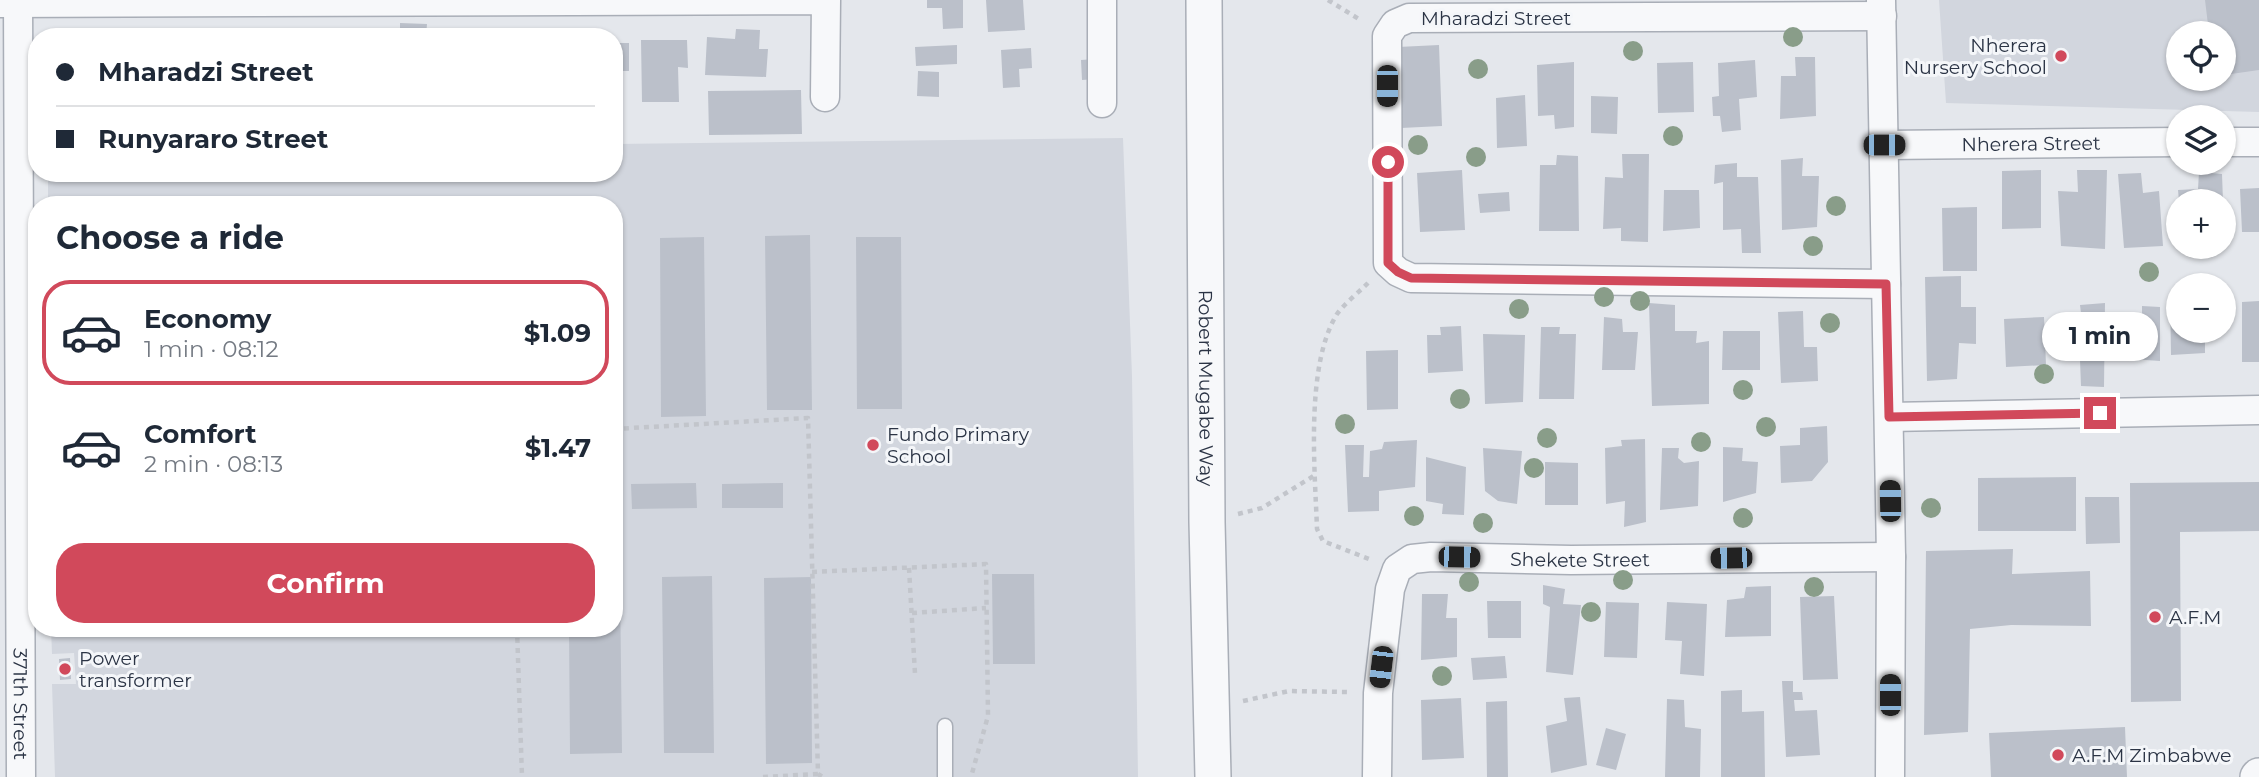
<!DOCTYPE html>
<html lang="en">
<head>
<meta charset="utf-8">
<style>
	body { margin:0; font-family:Montserrat,sans-serif; background:#f6f6f7; color:#1f2937; height:100vh; display:flex; flex-direction:column; font-size:26px; white-space:nowrap }
	* { box-sizing:border-box; margin:0 }
	p { font-size:23px; color:#747a83 }
	.icon { flex:none; width:38px; height:38px; fill:none; stroke:currentColor; stroke-width:2; stroke-linecap:round; stroke-linejoin:round }
	.map { position:relative; flex:1; overflow:hidden }
	.panel { position:absolute; left:28px; top:196px; width:595px; height:441px; display:flex; flex-direction:column; background:#fff; border-radius:28px; box-shadow:0 2px 5px #0004 }
	.panel>* { flex:none }
	.hud { position:absolute; left:28px; top:28px; width:595px; height:154px; border-radius:28px; box-shadow:0 2px 5px #0004; display:grid; align-content:center; height:154px; padding:0 28px; background:#fff }
	.fabs { position:absolute; left:2166px; top:21px; display:grid; gap:14px }
	.fabs a { display:grid; place-items:center; width:70px; height:70px; border-radius:50%; background:#fff; box-shadow:0 2px 5px #0004; font-size:35px }
	.end { position:absolute; width:32px; height:32px; margin:-16px; border:9px solid #d1495b; background:#fff; box-shadow:0 0 0 4px #fff }
	.from { border-radius:50% }
	.bubble { position:absolute; height:49px; border-radius:24px; background:#fff; box-shadow:0 2px 5px #0004; font-size:23px; font-weight:700; line-height:49px; text-align:center }
	.car { position:absolute; width:21px; height:42px; margin:-21px -10px; border-radius:9px; box-shadow:0 0 5px 2px #0007; background:linear-gradient(#222 24%,#8ab4d8 0 40%,#222 0 76%,#8ab4d8 0 86%,#222 0) }
	.hud b { display:flex; align-items:center; gap:24px; height:66px; font-size:26px }
	.hud b+b { border-top:2px solid #e0e1e3 }
	.hud i { width:18px; height:18px; background:#1f2937 }
	ul { padding:0; list-style:none }
	li { display:flex; align-items:center; gap:21px; height:105px; margin:0 14px 10px; padding:0 14px; border:4px solid transparent; border-radius:28px }
	li div { flex:1 }
	li b { display:block; font-size:26px }
	li em { font-style:normal; font-weight:700 }
	li.selected { border-color:#d1495b }
	li>.icon { width:63px; height:63px; stroke-width:1.5 }
	h2 { padding:0 28px; font-size:32px; line-height:84px }
	.action { display:flex; gap:14px; margin-top:auto; padding:14px 28px }
	.action a { flex:1; height:80px; border-radius:28px; background:#d1495b; color:#fff; font-size:28px; font-weight:700; line-height:80px; text-align:center }
	.map>svg:first-child { display:block }
	.built { fill:#d2d6de; fill-rule:evenodd }
	.building { fill:#bbc0ca }
	.lines { fill:none; stroke-linecap:round; stroke-linejoin:round }
	.service-casing { stroke:#a9aeb7; stroke-width:17 }
	.minor-casing { stroke:#a9aeb7; stroke-width:31 }
	.tertiary-casing { stroke:#a9aeb7; stroke-width:38 }
	.path { stroke:#c2c5cb; stroke-width:4.5; stroke-dasharray:5 5; stroke-linecap:butt }
	.service { stroke:#f7f8fa; stroke-width:14 }
	.minor { stroke:#f7f8fa; stroke-width:28 }
	.tertiary { stroke:#f7f8fa; stroke-width:35 }
	.tree { fill:#899d89 }
	.route { stroke:#d1495b; stroke-width:9 }
	.poi-dot { fill:#d1495b; stroke:#f4f6f9; stroke-width:2.5 }
	.labels { text-anchor:middle; stroke-width:6; stroke-linejoin:round; paint-order:stroke }
	.street-label { font-size:19px; fill:#2b3445; stroke:#f4f6f9 }
	.poi-label { font-size:19px; fill:#2b3445; stroke:#f4f6f9; text-anchor:start }
</style>
</head>
<body>
<div class="map">
<svg width="2259" height="777" viewBox="0 0 2259 777">
	<rect width="100%" height="100%" fill="#e4e7ec"/>
	<path class="built" d="M1939 0H2259V112L1946 103ZM2179 33H2224V79H2179Z
		M1123 138 1132 376 1138 777H55L52 684H76L74 653 52 654 51 628H614V205H48V173H614V144Z"/>
	<path class="building" d="M927 0H963V28L943 29 942 8H927Z
		M986 0H1023L1025 30 988 32Z
		M2205 0H2259V70L2224 75V33H2209Z
		M400 23 427 24 426 37H400Z
		M736 29 760 30 759 49H768L766 77 705 75 707 37 735 39Z
		M641 40H687L688 68 678 67 679 102H642Z
		M614 43H629V71H620V105H614Z
		M957 45V64L916 66 915 47Z
		M1439 45 1442 126 1401 128 1398 47Z
		M1031 48 1032 68 1019 69 1020 87 1003 88 1001 50Z
		M1795 57H1815L1816 116 1780 119 1781 76H1796Z
		M1095 59 1096 79 1082 80 1081 60Z
		M1755 60 1757 97 1739 99 1741 130 1722 132 1720 116H1713L1712 97 1719 96 1718 63Z
		M1574 62V127L1555 129 1554 115 1538 116 1537 65Z
		M1693 62 1694 112 1658 113 1657 63Z
		M918 71 939 72V97L917 96Z
		M801 90 802 134 709 135 708 91Z
		M1525 95 1527 146 1497 148 1496 98Z
		M1591 96 1618 97 1617 134 1591 133Z
		M1622 154H1649L1648 242 1621 241V228L1603 229 1605 177 1623 178Z
		M1557 155 1578 156 1579 231H1539L1540 165H1556Z
		M1803 158 1802 176H1819L1817 227 1782 230 1781 160Z
		M1737 163V177H1758L1761 253H1742L1741 229 1723 230V182L1714 184 1715 165Z
		M1462 170 1465 230 1420 232 1417 173Z
		M2041 170V228L2002 229V171Z
		M2077 170H2107L2105 249 2061 246 2058 191 2078 192Z
		M2199 172 2222 174 2223 201H2179L2178 190 2198 189Z
		M2141 173 2143 193 2159 191 2163 246 2124 248 2118 174Z
		M2259 188V232H2242L2240 189Z
		M1664 190H1699L1700 228 1663 231Z
		M1509 192 1510 211 1480 213 1478 194Z
		M1977 207V271H1943L1942 208Z
		M810 235 812 410H767L765 236Z
		M704 237 706 416 661 417 660 238Z
		M856 237H901L902 409H857Z
		M1961 276V307H1976V344L1959 343 1957 379 1927 381 1925 277Z
		M2179 293V331H2205V353L2171 355 2170 294Z
		M2259 301V362H2242V302Z
		M1649 303 1675 305V331H1697L1696 343 1709 341V404L1652 406Z
		M2105 303 2104 387 2081 386 2080 360H2064V321H2082L2080 305Z
		M2142 306 2160 307V361L2118 358 2116 316 2142 318Z
		M1803 311 1804 347H1817L1818 381 1781 383 1778 312Z
		M1604 317 1622 319 1623 332H1638L1635 370H1602Z
		M2044 317 2046 365 2006 367 2004 319Z
		M1461 326 1463 371 1428 373 1427 335H1441L1440 327Z
		M1541 327H1560L1559 334H1576L1574 399H1539Z
		M1723 331H1760V370H1722Z
		M1483 334 1525 335 1523 402 1485 404Z
		M1398 350V409L1367 410 1366 351Z
		M1827 426 1828 462 1812 481 1781 483 1780 446 1800 445V428Z
		M1645 439 1646 522 1624 527 1625 501 1606 504 1605 448 1622 446 1621 440Z
		M1417 440 1415 487 1379 491V511L1348 512 1345 445H1364L1363 477H1369L1370 451 1382 449 1384 442Z
		M1723 447 1743 448 1742 461 1758 462 1756 493 1723 502Z
		M1483 448 1522 451 1517 504 1498 501 1485 491Z
		M1662 448H1679L1678 458 1684 463 1699 461 1698 506 1660 510Z
		M1426 457 1466 467 1464 515 1442 514 1443 504 1426 501Z
		M1545 462 1578 463V505H1545Z
		M2076 477V531H1978V478Z
		M2259 482V531L2180 532 2181 701 2131 702 2130 483Z
		M696 483 697 508 632 509 631 484Z
		M783 483V508H722V484Z
		M2085 497H2119L2120 543 2086 544Z
		M2013 549 2012 574 2090 571 2091 626 2011 625 1970 629 1968 732 1924 735 1926 551Z
		M992 574H1034L1035 664H993Z
		M712 576 714 753H664L662 577Z
		M811 577 812 763 766 764 764 578Z
		M614 580H620L622 753 570 754 569 628H614Z
		M1543 585 1565 589 1563 604 1581 605 1573 675 1546 672 1550 607 1543 604Z
		M1771 586V636L1725 637 1727 600 1744 598 1746 587Z
		M1422 594H1448L1446 618H1457V657L1421 660Z
		M1834 596 1838 679 1803 680 1800 597Z
		M1487 601H1521V638H1488Z
		M1606 602 1639 603 1637 658 1604 657Z
		M1667 602 1707 604 1704 676 1680 674 1682 641 1665 640Z
		M1505 656 1507 678 1473 680 1471 658Z
		M70 658 71 679 60 680 59 659Z
		M1782 681H1793V692H1802L1803 700H1794L1795 711 1817 710 1820 755 1786 757Z
		M1742 690V712L1764 711 1765 777H1721V691Z
		M1580 697 1587 765 1551 773 1546 726 1567 721 1564 698Z
		M1461 698 1464 758 1422 760 1421 700Z
		M1667 699 1684 700 1685 727 1701 729 1700 777H1665Z
		M1507 701 1508 777H1487L1486 702Z
		M2125 727 2127 777H1991L1989 733Z
		M1606 728 1626 734 1616 770 1596 765Z"/>
	<g class="lines">
		<defs>
			<path id="service" d="M945 777V726"/>
			<g id="minor">
				<path id="s1" d="M18 0 21 777"/>
				<path d="M1881 0 1891 557 1890 777"/>
				<path d="M0 3 826 0 825 97"/>
				<path d="M1882 16 1409 18 1395 24 1387 36 1388 263 1398 272 1411 278 1886 284"/>
				<path d="M1102 103V0"/>
				<path d="M2224 142H2259"/>
				<path id="s2" d="M1884 145 2179 142"/>
				<path d="M1889 417 2259 410"/>
				<path id="s3" d="M1377 777 1378 693 1390 589 1397 569 1412 559 1431 557 1571 560 1891 557"/>
			</g>
			<g id="tertiary">
				<path id="s4" d="M1204 0 1207 522 1213 777"/>
				<path d="M2258 777 2259 776"/>
			</g>
		</defs>
		<use href="#service" class="service-casing"/>
		<use href="#minor" class="minor-casing"/>
		<use href="#tertiary" class="tertiary-casing"/>
		<path class="path" d="M1328 0 1362 21
			M1368 283C1358 293 1345 303 1337 314 1305 366 1315 470 1317 529L1323 541 1369 559
			M614 429 808 418 818 774 823 777
			M1238 514 1262 508 1315 475
			M909 568 915 674
			M812 572 986 564 988 716 971 777
			M912 613 986 608
			M517 628 522 777
			M1243 701 1289 691 1349 692
			M763 777 818 774"/>
		<use href="#service" class="service"/>
		<use href="#minor" class="minor"/>
		<use href="#tertiary" class="tertiary"/>
	</g>
	<g class="tree">
		<circle cx="1793" cy="37" r="10"/>
		<circle cx="1633" cy="51" r="10"/>
		<circle cx="1478" cy="69" r="10"/>
		<circle cx="1673" cy="136" r="10"/>
		<circle cx="1418" cy="145" r="10"/>
		<circle cx="1476" cy="157" r="10"/>
		<circle cx="1836" cy="206" r="10"/>
		<circle cx="1813" cy="246" r="10"/>
		<circle cx="2149" cy="272" r="10"/>
		<circle cx="1604" cy="297" r="10"/>
		<circle cx="1640" cy="301" r="10"/>
		<circle cx="1519" cy="309" r="10"/>
		<circle cx="1830" cy="323" r="10"/>
		<circle cx="2044" cy="374" r="10"/>
		<circle cx="1743" cy="390" r="10"/>
		<circle cx="1460" cy="399" r="10"/>
		<circle cx="1345" cy="424" r="10"/>
		<circle cx="1766" cy="427" r="10"/>
		<circle cx="1547" cy="438" r="10"/>
		<circle cx="1701" cy="442" r="10"/>
		<circle cx="1534" cy="468" r="10"/>
		<circle cx="1931" cy="508" r="10"/>
		<circle cx="1414" cy="516" r="10"/>
		<circle cx="1743" cy="518" r="10"/>
		<circle cx="1483" cy="523" r="10"/>
		<circle cx="1623" cy="580" r="10"/>
		<circle cx="1469" cy="582" r="10"/>
		<circle cx="1814" cy="587" r="10"/>
		<circle cx="1591" cy="612" r="10"/>
		<circle cx="1442" cy="676" r="10"/>
	</g>
	<g class="lines">
		<path class="route" d="M1388 162V263L1398 272 1411 278 1886 284 1889 417 2100 413"/>
	</g>
	<g class="poi-dot">
		<circle cx="2061" cy="56" r="7"/>
		<circle cx="873" cy="445" r="7"/>
		<circle cx="2155" cy="617" r="7"/>
		<circle cx="65" cy="669" r="7"/>
		<circle cx="2058" cy="755" r="7"/>
	</g>
	<g class="labels">
		<g class="street-label">
			<text x="1496" y="25">Mharadzi Street</text>
			<text dy="7" stroke="none"><textPath href="#s2" startOffset="147">Nherera Street</textPath></text>
			<text dy="7" stroke="none"><textPath href="#s4" startOffset="388">Robert Mugabe Way</textPath></text>
			<text dy="7" stroke="none"><textPath href="#s3" startOffset="396">Shekete Street</textPath></text>
			<text dy="7" stroke="none"><textPath href="#s1" startOffset="704">371th Street</textPath></text>
		</g>
		<g class="poi-label">
			<text x="2047" y="52" text-anchor="end">Nherera<tspan x="2047" dy="22">Nursery School</tspan></text>
			<text x="887" y="441">Fundo Primary<tspan x="887" dy="22">School</tspan></text>
			<text x="2169" y="624">A.F.M</text>
			<text x="79" y="665">Power<tspan x="79" dy="22">transformer</tspan></text>
			<text x="2072" y="762">A.F.M Zimbabwe</text>
		</g>
	</g>
</svg>
<div class="fabs">
<a><svg class="icon" aria-label="locate" viewBox="0 0 24 24"><circle cx="12" cy="12" r="6"/><path d="M12 2v4M12 18v4M2 12h4M18 12h4"/></svg></a>
<a><svg class="icon" aria-label="layers" viewBox="0 0 24 24"><path d="M12 4l9 5-9 5-9-5zM3 14l9 5 9-5"/></svg></a>
<a>+</a>
<a>−</a>
</div>
<i class="end from" style="left:1388px;top:162px"></i>
<i class="end" style="left:2100px;top:413px"></i>
<div class="bubble" style="left:2042px;top:312px;width:116px">1 min</div>
<i class="car" style="left:1387px;top:86px;rotate:180deg"></i>
<i class="car" style="left:1884px;top:145px;rotate:90deg"></i>
<i class="car" style="left:1890px;top:501px;rotate:359deg"></i>
<i class="car" style="left:1459px;top:557px;rotate:91deg"></i>
<i class="car" style="left:1731px;top:558px;rotate:269deg"></i>
<i class="car" style="left:1381px;top:667px;rotate:187deg"></i>
<i class="car" style="left:1890px;top:695px;rotate:0deg"></i>
<div class="hud">
<b><i class="from"></i>Mharadzi Street</b>
<b><i></i>Runyararo Street</b>
</div>
<section class="panel">
<h2>Choose a ride</h2>
<ul>
<li class="selected"><svg class="icon" aria-label="car" viewBox="0 0 24 24"><path d="M5 17H2v-5l4-1 3-4h7l3 4 3 1v5h-3M9 17h6M6 11h13"/><circle cx="7" cy="17" r="2"/><circle cx="17" cy="17" r="2"/></svg><div><b>Economy</b><p>1 min · 08:12</p></div><em>$1.09</em></li>
<li><svg class="icon" aria-label="car" viewBox="0 0 24 24"><path d="M5 17H2v-5l4-1 3-4h7l3 4 3 1v5h-3M9 17h6M6 11h13"/><circle cx="7" cy="17" r="2"/><circle cx="17" cy="17" r="2"/></svg><div><b>Comfort</b><p>2 min · 08:13</p></div><em>$1.47</em></li>
</ul>
<div class="action"><a>Confirm</a></div>
</section>
</div>
</body>
</html>
